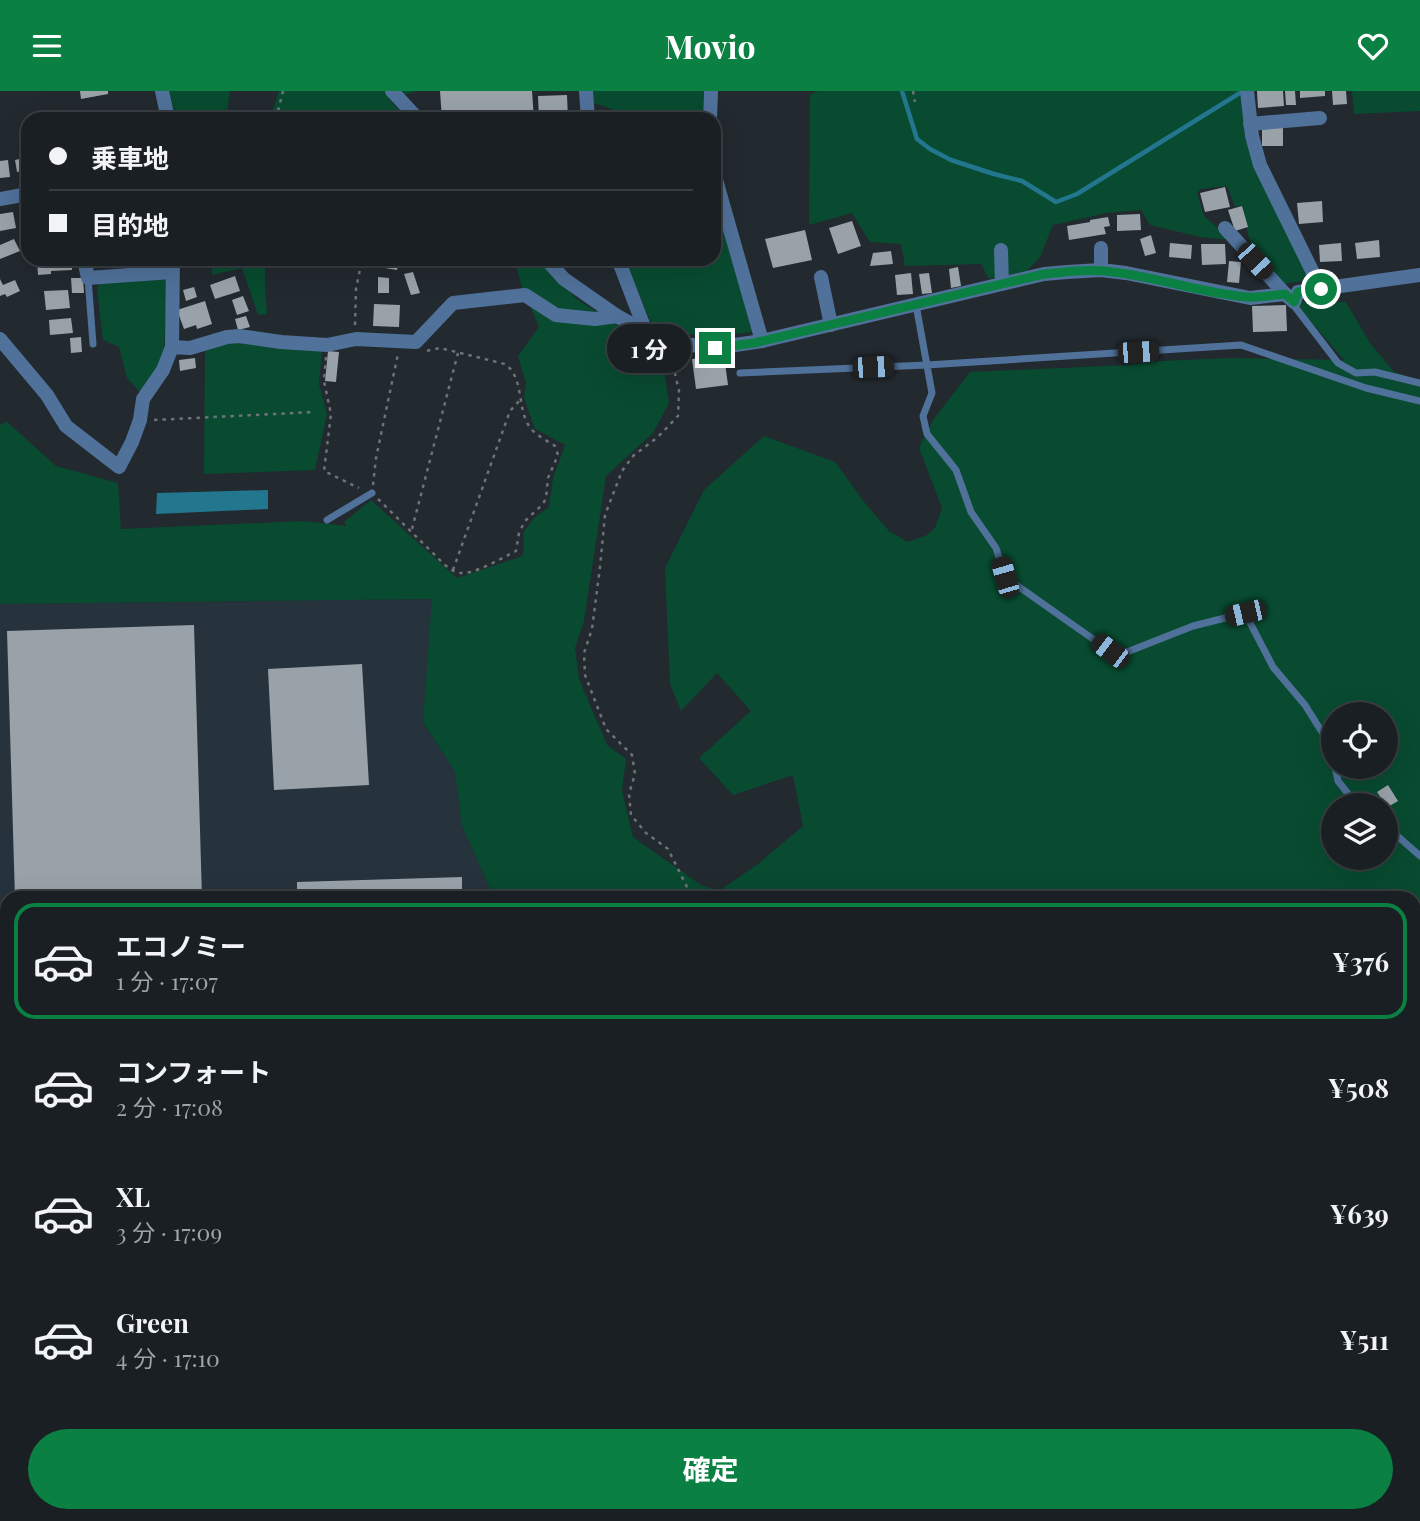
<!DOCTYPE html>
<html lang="ja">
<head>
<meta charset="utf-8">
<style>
	body { margin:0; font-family:"Playfair Display","Noto Sans JP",serif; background:#272c30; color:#f1f3f6; height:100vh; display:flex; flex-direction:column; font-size:26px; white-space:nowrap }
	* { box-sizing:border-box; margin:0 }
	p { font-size:23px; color:#9fa2a6 }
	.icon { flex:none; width:38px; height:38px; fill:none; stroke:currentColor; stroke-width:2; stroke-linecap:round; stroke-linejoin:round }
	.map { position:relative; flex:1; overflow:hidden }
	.details { position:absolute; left:0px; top:800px; width:1421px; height:632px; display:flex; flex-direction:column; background:#1a1f23; border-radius:21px 21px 0 0; box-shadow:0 7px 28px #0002,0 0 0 2px #383d41 }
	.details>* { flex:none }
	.hud { position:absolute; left:21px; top:21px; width:700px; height:154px; border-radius:21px; box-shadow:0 7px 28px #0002,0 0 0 2px #383d41; display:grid; align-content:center; height:154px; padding:0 28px; background:#1a1f23 }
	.buttons { position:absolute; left:1321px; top:611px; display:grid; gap:14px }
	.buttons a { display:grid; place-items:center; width:77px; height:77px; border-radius:50%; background:#1a1f23; box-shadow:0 7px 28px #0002,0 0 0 2px #383d41; font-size:35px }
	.end { position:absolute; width:32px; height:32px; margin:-16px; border:9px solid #0b8043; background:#fff; box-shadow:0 0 0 4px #fff }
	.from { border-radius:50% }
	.bubble { position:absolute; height:49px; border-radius:24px; background:#1a1f23; box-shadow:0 7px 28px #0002,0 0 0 2px #383d41; font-size:23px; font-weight:700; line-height:49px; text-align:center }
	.car { position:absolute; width:21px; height:42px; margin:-21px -10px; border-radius:9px; box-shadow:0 0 5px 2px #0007; background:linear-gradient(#222 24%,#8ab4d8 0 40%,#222 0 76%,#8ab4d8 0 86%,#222 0) }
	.hud b { display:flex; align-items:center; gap:24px; height:66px; font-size:26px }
	.hud b+b { border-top:2px solid #383d41 }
	.hud i { width:18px; height:18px; background:#f1f3f6 }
	ul { padding:12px 0 0; list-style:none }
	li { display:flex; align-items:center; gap:21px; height:116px; margin:0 14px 10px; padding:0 14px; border:4px solid transparent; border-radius:21px }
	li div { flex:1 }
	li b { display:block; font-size:26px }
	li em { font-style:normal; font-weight:700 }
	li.active { border-color:#0b8043 }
	li>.icon { width:63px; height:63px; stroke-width:1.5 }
	.primary-button { display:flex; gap:14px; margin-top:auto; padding:14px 28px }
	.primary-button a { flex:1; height:80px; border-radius:42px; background:#0b8043; color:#fff; font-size:28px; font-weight:700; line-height:80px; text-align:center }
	header { display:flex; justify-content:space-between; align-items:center; height:91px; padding:0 28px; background:#0b8043; color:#fff; font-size:32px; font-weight:700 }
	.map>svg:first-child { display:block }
	.built { fill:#26323c }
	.green { fill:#084b30; fill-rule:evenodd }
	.water { fill:#22768e }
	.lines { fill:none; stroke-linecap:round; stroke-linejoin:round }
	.stream { stroke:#22768e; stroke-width:4.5 }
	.building { fill:#99a2a9 }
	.path { stroke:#6d7378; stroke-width:2.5; stroke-dasharray:3.5 5; stroke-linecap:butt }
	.service { stroke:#50719a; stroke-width:7 }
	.minor { stroke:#50719a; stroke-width:14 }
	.tertiary { stroke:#50719a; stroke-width:14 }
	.route { stroke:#0b8043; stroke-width:9 }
</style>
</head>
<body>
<header><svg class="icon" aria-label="menu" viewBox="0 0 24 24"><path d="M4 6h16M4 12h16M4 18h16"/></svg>Movio<svg class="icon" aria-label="heart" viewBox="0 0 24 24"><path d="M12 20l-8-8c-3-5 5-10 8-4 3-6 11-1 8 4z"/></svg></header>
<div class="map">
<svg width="1420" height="1430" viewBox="0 0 1420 1430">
	<rect width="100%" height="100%" fill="#22292f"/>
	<path class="built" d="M433 508 423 631 455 681 462 735 494 807H7V905H0V513Z"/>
	<path class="green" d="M169 0H230L227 22 210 28H176Z
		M279 0H417L389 8 407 28H274L272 21Z
		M591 0H704L702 28H622L623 22 591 11Z
		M817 0H1247L1252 45 1311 189 1281 193 1252 162 1242 114 1235 116 1227 95 1201 98 1197 102 1204 125 1232 149 1200 146 1150 134 1141 119 1107 122 1053 134 1040 166 1026 181 989 188 981 173 905 175 901 153 870 151 852 122 809 134 810 4Z
		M1352 0H1420V20L1354 23Z
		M714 104 752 241 723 244 674 243 650 230 625 168H714Z
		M211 168H265V198L267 223 258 224 242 177 212 184Z
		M514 168H537L578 209 640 248 662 266 669 312 653 342 606 385 584 530 575 557 579 588 607 654 626 668 622 700 633 746 701 794 719 800 758 773 803 735 793 684 733 704 699 667 751 620 717 582 681 620 670 593 665 477 704 399 764 345 835 371 865 412 889 440 908 451 927 444 935 437 942 417 919 357 933 329 970 281 1128 274 1161 270 1231 267 1344 269 1294 211H1346L1370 252 1394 281 1420 290V1430H1409L1410 1425 1414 1424V807H494L462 735 455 681 423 631 432 508 0 513V334L6 330 56 375 118 392 121 438 304 430 347 435 344 431 371 409 457 487 523 465 524 440 535 426 549 416 553 387 565 354 535 338 524 307 526 292 518 265 539 236 522 196ZM1334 623H1386V676H1334ZM1334 714H1386V766H1334Z
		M167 188 164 261 152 287 141 302 127 287 119 256 103 249 97 199 99 193Z
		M237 248 322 259 319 293 327 323 315 379 204 383 205 258Z
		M0 938H7V1424H424L425 1430H0Z
		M429 1424H1157V1425L1145 1430H427Z"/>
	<path class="water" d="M268 399V418L156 423 157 402Z
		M1295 1424H1410V1425L1409 1430H1285Z"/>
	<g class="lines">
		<path class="stream" d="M902 0 917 48 930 58 951 69 994 83 1022 90 1056 111 1077 103 1243 0"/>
	</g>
	<path class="building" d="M80 0H108V3L81 8Z
		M440 0H532L534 28H442Z
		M1257 0H1283L1284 15 1258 17Z
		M1285 0H1295L1296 14H1286Z
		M1300 0H1325V5L1300 7Z
		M1332 0H1346L1347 13 1333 14Z
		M567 4 568 28H539L538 5Z
		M1283 35V55H1262V36Z
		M28 66V79L17 81 15 69Z
		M8 69 10 86 0 87V70Z
		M1225 96 1230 116 1205 121 1200 102Z
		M1322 110 1323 131 1299 133 1297 112Z
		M1242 115 1248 136 1235 140 1228 119Z
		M13 121 16 137 0 140V123Z
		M21 123H28V143L23 144Z
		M1140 123 1141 139 1117 140V124Z
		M1108 126 1110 135 1104 136 1106 143 1069 149 1067 135 1090 131V129Z
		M852 130 861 155 838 163 829 137Z
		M805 139 812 169 773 177 765 148Z
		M1151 144 1156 162 1145 165 1140 148Z
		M14 148 20 160 0 168V154Z
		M1379 149 1380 166 1357 168 1355 152Z
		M1170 152 1192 154 1191 168 1169 166Z
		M1341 152 1342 170 1320 171 1319 154Z
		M1201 153H1225L1226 173 1202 174Z
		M891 160 893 173 870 175 873 162Z
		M37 168H72V179L51 180V183L38 184Z
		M380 168H399L397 179 379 176Z
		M1229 170 1241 171 1239 192 1227 191Z
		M958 176 961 195 951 197 949 178Z
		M413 181 420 202 411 204 404 183Z
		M911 182 913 203 897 204 895 184Z
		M929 182 932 202 922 203 919 183Z
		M235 185 240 200 215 208 210 194Z
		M378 186 389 187V202H378Z
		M71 187H83L84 202H72Z
		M0 188 3 194 15 189 20 200 7 206 5 203 0 205Z
		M194 196 197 206 186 210 183 199Z
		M68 199 70 217 46 219 44 200Z
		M243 205 249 220 237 224 232 209Z
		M205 210 212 233 197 238 196 234 184 238 177 219Z
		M374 213 400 214 399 236 373 235Z
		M1286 214 1287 240 1253 241 1252 215Z
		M246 225 250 236 238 239 235 228Z
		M71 227 73 242 50 244 49 229Z
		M81 246 82 261 71 262 70 247Z
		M328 260 339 261 336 291 325 290Z
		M724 264 728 294 696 298 692 268Z
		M195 267 196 277 180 280 179 269Z
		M194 534 202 807H15L7 540Z
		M362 573 369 694 274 699 268 578Z
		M1388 694 1398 710 1386 717V714L1377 701Z
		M462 786V807H297V791Z
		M210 1424H299L296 1430H206Z"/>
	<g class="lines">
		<path class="path" d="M913 0 915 11
			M278 28 277 24 283 0
			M355 234 356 198 362 168
			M671 265 679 300 678 325 658 346 633 365 622 380 605 424 600 476 592 538 584 562 585 584 606 638 632 664 635 683 629 703 631 724 646 742 668 758 687 796 696 807
			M326 266 324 290 331 323 324 380 359 397
			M154 329 314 321
			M373 394 376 367 398 263
			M378 408 445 474C450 478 455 482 461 482 475 483 502 467 516 460L519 442 525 430 543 413 546 407 548 387 558 364 555 355C546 349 535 344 529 335 517 317 524 286 505 273L440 257 426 260
			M412 438 458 262
			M453 479 510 320 521 308
			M324 1424 326 1430
			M406 1424 408 1430
			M514 1424 516 1430
			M610 1424 616 1430
			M305 1430 308 1424
			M573 1430 577 1424
			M737 1430 738 1424"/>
		<path class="service" d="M88 187 93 253
			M1292 212 1338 272 1356 282 1375 281 1420 292
			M916 214 932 302 923 325 927 343 956 379 971 421 996 457 1005 486 1110 560 1127 561 1193 535 1245 522 1273 576 1305 614 1330 654 1334 670
			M740 282 927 274 1241 254 1366 297 1420 310
			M327 429 372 402
			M1335 676 1338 690 1357 714
			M1386 735 1420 765"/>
		<path class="minor" d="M162 0 168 28
			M586 0 588 28
			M1247 0 1252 45 1260 74 1321 198
			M710 28 711 0
			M1250 33 1320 27
			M714 82 762 250
			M0 108 28 103
			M1225 137 1285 203
			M1001 159 1002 193
			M84 168 88 187 172 181
			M618 168 646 241
			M1101 179V157
			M821 186 831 234
			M0 248 47 304 66 335 119 376 132 351 140 329 143 308 163 279 172 256 173 168
			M172 256 190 257 227 246 239 245 281 251 327 254 356 248 416 251 453 212 525 204 556 224 595 228 617 225
			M163 1430 165 1424"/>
		<path class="tertiary" d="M392 0 418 28
			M546 168 564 188 617 225 646 241 669 251 715 257 762 250 1044 183 1067 181 1101 179 1126 182 1250 207 1285 203 1294 211 1298 201 1420 184
			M0 917 7 916"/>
	</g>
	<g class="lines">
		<path class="route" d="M715 257 754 252 1044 183C1064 181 1084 178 1104 180 1152 184 1199 202 1247 206 1259 207 1273 204 1285 203L1294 211 1298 201 1321 198"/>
	</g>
</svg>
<div class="buttons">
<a><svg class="icon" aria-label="locate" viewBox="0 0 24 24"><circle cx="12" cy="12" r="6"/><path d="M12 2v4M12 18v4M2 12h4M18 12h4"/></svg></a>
<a><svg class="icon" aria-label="layers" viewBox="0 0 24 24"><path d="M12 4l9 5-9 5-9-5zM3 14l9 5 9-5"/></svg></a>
</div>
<i class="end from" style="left:1321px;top:198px"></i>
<i class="end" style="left:715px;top:257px"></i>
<div class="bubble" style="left:607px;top:233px;width:84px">1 分</div>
<i class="car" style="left:1255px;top:170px;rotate:137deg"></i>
<i class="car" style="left:1138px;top:261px;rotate:87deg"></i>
<i class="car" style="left:873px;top:276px;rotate:88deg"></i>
<i class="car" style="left:1005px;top:486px;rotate:344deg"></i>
<i class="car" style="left:1245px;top:522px;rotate:257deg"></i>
<i class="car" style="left:1110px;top:560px;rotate:307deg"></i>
<div class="hud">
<b><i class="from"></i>乗車地</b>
<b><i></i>目的地</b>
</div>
<section class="details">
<ul>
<li class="active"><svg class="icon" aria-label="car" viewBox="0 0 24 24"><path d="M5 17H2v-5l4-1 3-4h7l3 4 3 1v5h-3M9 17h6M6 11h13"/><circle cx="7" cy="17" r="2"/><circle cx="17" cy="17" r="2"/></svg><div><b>エコノミー</b><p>1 分 · 17:07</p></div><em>¥376</em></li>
<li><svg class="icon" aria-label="car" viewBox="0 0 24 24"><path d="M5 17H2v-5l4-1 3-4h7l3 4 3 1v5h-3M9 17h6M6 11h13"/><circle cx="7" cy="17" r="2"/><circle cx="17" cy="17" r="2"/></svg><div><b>コンフォート</b><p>2 分 · 17:08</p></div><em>¥508</em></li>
<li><svg class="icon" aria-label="car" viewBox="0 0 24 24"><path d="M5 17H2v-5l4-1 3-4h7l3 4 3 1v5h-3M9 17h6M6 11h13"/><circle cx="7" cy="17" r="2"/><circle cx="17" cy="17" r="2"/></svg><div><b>XL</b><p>3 分 · 17:09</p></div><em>¥639</em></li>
<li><svg class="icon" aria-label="car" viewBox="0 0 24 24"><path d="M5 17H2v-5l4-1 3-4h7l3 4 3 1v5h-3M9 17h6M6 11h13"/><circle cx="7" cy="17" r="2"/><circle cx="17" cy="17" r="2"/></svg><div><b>Green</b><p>4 分 · 17:10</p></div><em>¥511</em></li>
</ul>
<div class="primary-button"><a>確定</a></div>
</section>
</div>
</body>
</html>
